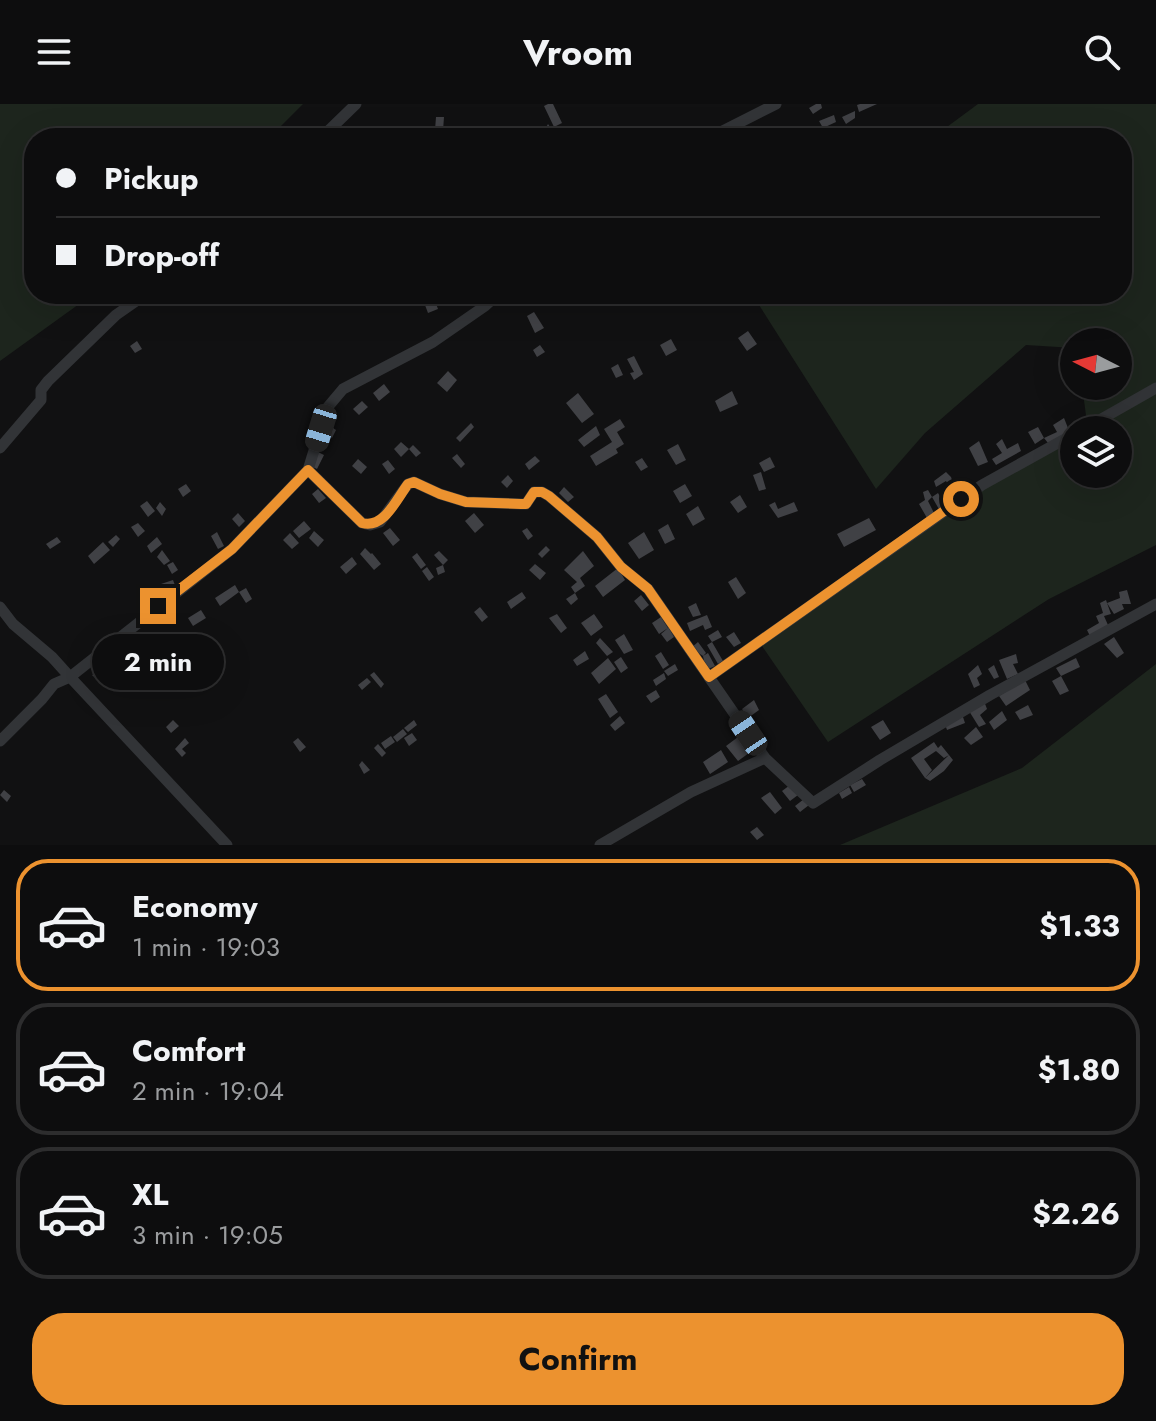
<!DOCTYPE html>
<html lang="en">
<head>
<meta charset="utf-8">
<style>
	body { margin:0; font-family:Jost,sans-serif; background:#161617; color:#f1f3f6; height:100vh; display:flex; flex-direction:column; font-size:30px; white-space:nowrap }
	* { box-sizing:border-box; margin:0 }
	p { font-size:26px; color:#9a9c9e }
	.icon { flex:none; width:44px; height:44px; fill:none; stroke:currentColor; stroke-width:2; stroke-linecap:round; stroke-linejoin:round }
	.map { position:relative; height:741px; overflow:hidden }
	.panel { display:flex; flex-direction:column; background:#0d0d0e; flex:1 }
	.panel>* { flex:none }
	.banner { position:absolute; left:24px; top:24px; width:1108px; height:176px; border-radius:32px; box-shadow:0 8px 32px #0002,0 0 0 2px #2d2d2e; display:grid; align-content:center; height:176px; padding:0 32px; background:#0d0d0e }
	.needle { width:52px; rotate:276deg }
	.buttons { position:absolute; left:1060px; top:224px; display:grid; gap:16px }
	.buttons a { display:grid; place-items:center; width:72px; height:72px; border-radius:50%; background:#0d0d0e; box-shadow:0 8px 32px #0002,0 0 0 2px #2d2d2e; font-size:40px }
	.end { position:absolute; width:36px; height:36px; margin:-18px; border:10px solid #ec922f; background:#111; box-shadow:0 0 0 4px #111 }
	.from { border-radius:50% }
	.bubble { position:absolute; height:56px; border-radius:28px; background:#0d0d0e; box-shadow:0 8px 32px #0002,0 0 0 2px #2d2d2e; font-size:26px; font-weight:700; line-height:56px; text-align:center }
	.car { position:absolute; width:24px; height:48px; margin:-24px -12px; border-radius:10px; box-shadow:0 0 6px 2px #0007; background:linear-gradient(#222 24%,#8ab4d8 0 40%,#222 0 76%,#8ab4d8 0 86%,#222 0) }
	.banner b { display:flex; align-items:center; gap:28px; height:76px; font-size:30px }
	.banner b+b { border-top:2px solid #2d2d2e }
	.banner i { width:20px; height:20px; background:#f1f3f6 }
	ul { padding:14px 0 0; list-style:none }
	li { display:flex; align-items:center; gap:24px; height:132px; margin:0 16px 12px; padding:0 16px; border:4px solid #2d2d2e; border-radius:32px }
	li div { flex:1 }
	li b { display:block; font-size:30px }
	li em { font-style:normal; font-weight:700 }
	li.current { border-color:#ec922f }
	li>.icon { width:72px; height:72px; stroke-width:1.5 }
	.action { display:flex; gap:16px; margin-top:auto; padding:16px 32px }
	.action a { flex:1; height:92px; border-radius:32px; background:#ec922f; color:#111; font-size:32px; font-weight:700; line-height:92px; text-align:center }
	header { display:flex; justify-content:space-between; align-items:center; height:104px; padding:0 32px; background:#0d0d0e; font-size:36px; font-weight:700 }
	.map>svg:first-child { display:block }
	.green { fill:#1d251d }
	.building { fill:#404145 }
	.lines { fill:none; stroke-linecap:round; stroke-linejoin:round }
	.minor { stroke:#323437; stroke-width:11 }
	.route { stroke:#ec922f; stroke-width:10 }
</style>
</head>
<body>
<header><svg class="icon" aria-label="menu" viewBox="0 0 24 24"><path d="M4 6h16M4 12h16M4 18h16"/></svg>Vroom<svg class="icon" aria-label="search" viewBox="0 0 24 24"><circle cx="10" cy="10" r="6"/><path d="M15 15l6 6"/></svg></header>
<div class="map">
<svg width="1156" height="741" viewBox="0 0 1156 741">
	<rect width="100%" height="100%" fill="#111112"/>
	<path class="green" d="M0 0H303L269 34H34V190H93L0 257Z
		M978 0H1156V441L1049 495 828 638 760 539 974 389 1074 335V370H1118V326H1088L1082 282H1118V238H1074V244L1026 241 925 329 876 385 752 190H1122V34H932Z
		M1156 560V741H840L1022 664Z"/>
	<path class="building" d="M548 0H553L562 19 554 23 544 2Z
		M816 0H821L822 4 813 10 809 4Z
		M860 0H877L859 8 857 1Z
		M855 7V14L846 20 842 13Z
		M834 11 836 18 823 24 819 17Z
		M436 13H444L443 27 435 26Z
		M548 20 555 30 552 34H545L542 31Z
		M783 23 790 34H776L773 30Z
		M435 197 438 205 428 209 425 201Z
		M534 208 544 224 535 229 527 212Z
		M748 227 757 240 747 247 738 234Z
		M671 235 677 246 666 252 660 241Z
		M137 237 142 245 135 249 130 242Z
		M540 241 545 248 537 253 533 246Z
		M634 252 643 270 634 276 630 269 634 268 627 255Z
		M618 260 623 271 616 274 611 264Z
		M448 267 457 276 447 288 437 279Z
		M384 280 390 288 379 297 373 289Z
		M732 287 738 300 720 308 715 297Z
		M578 289 594 310 582 319 566 299Z
		M362 297 368 303 359 311 353 305Z
		M1064 314 1070 329 1048 339 1044 334 1035 340 1028 328 1038 323 1044 334 1057 328 1053 321Z
		M620 315 625 323 617 328 624 340 616 345 618 349 596 362 590 352 612 338 604 325Z
		M471 319 474 323 460 338 456 334Z
		M330 322 336 326 332 334 325 330Z
		M596 322 600 331 584 343 578 336Z
		M1002 335 1007 345 1018 339 1021 347 996 361 992 355 1002 349 996 340Z
		M979 337 988 358 978 362 969 344Z
		M401 338 409 345 401 353 394 345Z
		M678 340 686 356 676 361 667 346Z
		M413 341 421 349 416 353 409 345Z
		M318 348 324 351 317 365 311 362Z
		M457 350 465 360 461 364 452 354Z
		M535 352 540 357 529 366 525 360Z
		M770 353 775 363 764 368 759 359Z
		M642 354 648 363 641 367 635 358Z
		M358 355 367 363 361 370 352 362Z
		M388 356 395 365 389 370 382 360Z
		M761 368 766 385 759 387 753 371Z
		M946 368 951 373 956 389 945 397 942 390 951 385 946 377 936 383 934 377Z
		M508 371 513 377 507 384 501 378Z
		M186 380 191 387 183 393 178 385Z
		M685 380 692 392 680 399 673 387Z
		M564 383 574 393 568 398 559 389Z
		M318 385 326 394 319 399 312 390Z
		M928 386 932 393 928 397 934 409 927 414 919 400 925 396 923 388Z
		M938 389 946 403 940 407 932 393Z
		M740 391 747 403 738 409 730 398Z
		M147 397 155 407 148 413 140 402Z
		M160 398 166 405 162 412 156 404Z
		M775 398 778 405 794 398 798 407 778 414 769 401Z
		M698 402 705 415 693 422 686 410Z
		M238 409 245 417 239 423 232 415Z
		M474 409 484 421 475 429 465 417Z
		M869 414 876 426 844 443 837 430Z
		M304 417 311 425 299 434 293 427Z
		M138 419 145 427 138 433 131 423Z
		M668 420 675 435 665 440 658 426Z
		M390 424 400 436 393 442 383 429Z
		M527 424 533 432 528 436 522 427Z
		M314 427 324 436 318 443 309 434Z
		M217 428 224 442 218 445 211 432Z
		M644 428 654 446 639 455 628 439Z
		M290 429 299 439 292 445 283 436Z
		M116 431 120 435 113 443 108 438Z
		M57 433 61 438 50 445 46 440Z
		M157 433 162 440 151 449 147 442Z
		M103 438 110 446 94 460 88 452Z
		M546 442 550 446 542 454 538 450Z
		M365 444 371 450 372 449 381 460 374 466 360 450Z
		M162 446 170 457 164 461 157 453Z
		M439 447 448 456 443 461 445 468 438 471 436 464 443 461 434 451Z
		M583 447 594 462 580 474 585 482 575 489 571 483 577 478 564 466Z
		M417 449 426 461 421 465 412 453Z
		M352 453 357 460 346 470 340 463Z
		M173 458 178 466 172 470 167 461Z
		M535 460 546 469 540 476 529 466Z
		M427 463 434 473 429 477 422 467Z
		M618 464 625 476 603 493 595 482Z
		M736 473 746 489 738 495 728 478Z
		M173 476 176 484 164 489 161 480Z
		M235 481 239 488 220 502 215 494Z
		M246 484 252 495 246 499 239 488Z
		M1127 486 1131 500H1122L1124 505 1114 510 1107 499 1111 510 1104 512 1108 521 1090 532 1087 526 1099 519 1096 512 1103 509 1100 499 1106 496 1107 499 1120 494 1119 488Z
		M522 488 526 494 511 505 507 498Z
		M575 489 578 495 571 501 566 495Z
		M641 491 649 501 642 507 634 497Z
		M696 499 701 511 693 513 688 503Z
		M480 503 488 513 482 518 474 508Z
		M201 506 206 514 193 522 188 514Z
		M557 510 567 524 561 529 549 514Z
		M594 510 603 523 591 532 581 519Z
		M707 511 712 523 705 526 703 521 690 527 687 519Z
		M661 513 668 524 659 530 652 519Z
		M668 524H669L674 533 667 538 661 530Z
		M718 526 722 533 712 538 708 532Z
		M734 528 741 539 734 543 726 533Z
		M624 530 633 546 624 550 615 536Z
		M1114 533 1124 549 1117 554 1104 540Z
		M600 534 613 548 607 552 596 539Z
		M698 538 706 549 703 552 708 549 715 562 706 566 703 552 691 544Z
		M712 538 723 557 718 560 707 541Z
		M585 547 589 555 577 562 573 556Z
		M661 548 669 561 663 565 655 552Z
		M1016 550 1018 559 1013 560 1018 570 1007 575 999 556Z
		M621 553 628 564 621 569 614 558Z
		M608 554 616 565 599 580 591 569Z
		M1076 554 1080 563 1061 572 1056 564Z
		M675 560 678 566 668 572 664 567Z
		M119 561 124 570 106 584 92 571Z
		M978 561 982 570 977 574 980 581 974 584 968 570Z
		M994 561 999 573 994 575 988 565Z
		M374 568 384 580 381 584 370 571Z
		M664 569 666 575 656 582 653 576Z
		M1061 572 1069 587 1060 591 1052 577Z
		M367 574 371 578 362 586 358 581Z
		M1025 576 1030 586 1006 602 999 592Z
		M656 586 660 593 651 599 646 592Z
		M606 590 618 608 610 614 598 595Z
		M754 596 759 606 748 614 742 605Z
		M984 597 987 605 980 611 986 620 979 623 969 607Z
		M1028 601 1033 611 1020 616 1015 608Z
		M1002 607 1007 616 994 626 989 618Z
		M962 610 965 619 947 626 945 620Z
		M620 612 625 619 615 627 610 621Z
		M173 616 179 622 171 629 166 623Z
		M414 616 417 621 408 628 404 624Z
		M883 616 891 629 880 636 871 623Z
		M976 623 983 633 971 641 964 634Z
		M403 625 407 630 397 638 393 633Z
		M412 629 417 636 409 642 404 634Z
		M391 632 395 638 385 645 381 639Z
		M738 633 749 649 738 657 726 642Z
		M185 634 189 639 182 645 186 649 182 653 175 645Z
		M298 634 306 643 300 648 293 638Z
		M934 638 938 644 941 641 953 656 944 667 930 677 925 674 949 651 944 654 936 647 924 655 932 666 925 674 911 654Z
		M378 640 386 649 382 653 374 644Z
		M721 646 728 658 710 670 703 658Z
		M362 657 370 666 364 670 359 661Z
		M862 675 866 681 854 688 850 681Z
		M790 681 798 691 790 697 782 687Z
		M849 683 852 689 842 695 839 689Z
		M4 686 11 692 7 698 0 691Z
		M770 688 782 704 775 710 761 694Z
		M804 695 809 701 800 708 795 702Z
		M757 723 764 731 757 736 750 728Z"/>
	<g class="lines">
		<path class="minor" d="M321 34 356 0
			M709 34 776 0
			M1082 326 1156 284
			M0 344 41 296V286L48 277 116 211 146 190
			M308 366 362 419 370 421 380 418 408 380 414 378 440 390 466 398 521 400H526L534 388H542L549 392 597 433 621 463 648 485 765 654
			M0 503 13 520 52 553 70 573 54 580 42 595 0 637
			M709 573 982 381 1074 330
			M227 741 70 573 232 445 308 366 327 304 343 285 433 238 485 202 498 190
			M600 741 691 688 765 654 813 699 880 656 990 591 1156 500"/>
	</g>
	<g class="lines">
		<path class="route" d="M158 502 232 445 308 366 362 419C384 425 396 396 408 380L414 378 440 390 466 398 521 400H526L534 388H542L549 392 597 433 621 463 648 485 709 573 961 395"/>
	</g>
</svg>
<div class="buttons">
<a><svg class="needle" viewBox="-14 -14 28 28"><path d="M0-13l5 13h-10z" fill="#e53935"/><path d="M0 13l5-13h-10z" fill="#9a9c9e"/></svg></a>
<a><svg class="icon" aria-label="layers" viewBox="0 0 24 24"><path d="M12 4l9 5-9 5-9-5zM3 14l9 5 9-5"/></svg></a>
</div>
<i class="end from" style="left:961px;top:395px"></i>
<i class="end" style="left:158px;top:502px"></i>
<div class="bubble" style="left:92px;top:530px;width:132px">2 min</div>
<i class="car" style="left:321px;top:324px;rotate:197deg"></i>
<i class="car" style="left:748px;top:629px;rotate:326deg"></i>
<div class="banner">
<b><i class="from"></i>Pickup</b>
<b><i></i>Drop-off</b>
</div>
</div>
<section class="panel">
<ul>
<li class="current"><svg class="icon" aria-label="car" viewBox="0 0 24 24"><path d="M5 17H2v-5l4-1 3-4h7l3 4 3 1v5h-3M9 17h6M6 11h13"/><circle cx="7" cy="17" r="2"/><circle cx="17" cy="17" r="2"/></svg><div><b>Economy</b><p>1 min · 19:03</p></div><em>$1.33</em></li>
<li><svg class="icon" aria-label="car" viewBox="0 0 24 24"><path d="M5 17H2v-5l4-1 3-4h7l3 4 3 1v5h-3M9 17h6M6 11h13"/><circle cx="7" cy="17" r="2"/><circle cx="17" cy="17" r="2"/></svg><div><b>Comfort</b><p>2 min · 19:04</p></div><em>$1.80</em></li>
<li><svg class="icon" aria-label="car" viewBox="0 0 24 24"><path d="M5 17H2v-5l4-1 3-4h7l3 4 3 1v5h-3M9 17h6M6 11h13"/><circle cx="7" cy="17" r="2"/><circle cx="17" cy="17" r="2"/></svg><div><b>XL</b><p>3 min · 19:05</p></div><em>$2.26</em></li>
</ul>
<div class="action"><a>Confirm</a></div>
</section>
</body>
</html>
